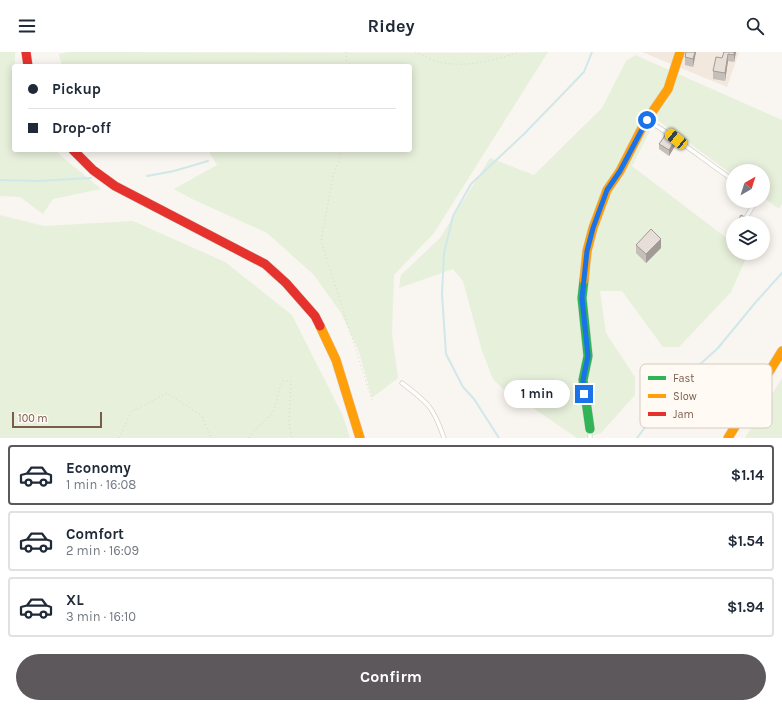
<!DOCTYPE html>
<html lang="en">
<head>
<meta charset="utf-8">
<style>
	body { margin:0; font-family:Karla,sans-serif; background:#f6f6f7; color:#1f2937; height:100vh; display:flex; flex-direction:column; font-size:15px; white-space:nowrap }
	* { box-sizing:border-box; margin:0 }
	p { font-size:13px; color:#747a83 }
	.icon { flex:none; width:22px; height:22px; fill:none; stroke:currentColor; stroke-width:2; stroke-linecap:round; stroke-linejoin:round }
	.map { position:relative; height:386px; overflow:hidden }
	.drawer { display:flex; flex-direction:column; background:#fff; flex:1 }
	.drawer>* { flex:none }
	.top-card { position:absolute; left:12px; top:12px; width:400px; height:88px; border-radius:4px; box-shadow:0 2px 10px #0003; display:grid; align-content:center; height:88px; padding:0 16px; background:#fff }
	.needle { width:26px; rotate:39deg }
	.controls { position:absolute; left:726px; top:112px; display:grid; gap:8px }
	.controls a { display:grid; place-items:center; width:44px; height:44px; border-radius:50%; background:#fff; box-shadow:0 2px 10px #0003; font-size:20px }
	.scale { position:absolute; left:12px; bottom:10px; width:90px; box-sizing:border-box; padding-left:4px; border:2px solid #7a5c4d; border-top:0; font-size:11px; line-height:14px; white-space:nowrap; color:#7a5c4d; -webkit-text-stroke:3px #fffaf3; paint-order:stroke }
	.end { position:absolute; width:18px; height:18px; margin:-9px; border:5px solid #1a73e8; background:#fff; box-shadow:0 0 0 2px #fff }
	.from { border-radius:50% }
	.bubble { position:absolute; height:28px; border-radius:14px; background:#fff; box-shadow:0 2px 10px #0003; font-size:13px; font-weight:700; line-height:28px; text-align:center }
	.car { position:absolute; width:12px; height:24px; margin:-12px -6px; border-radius:5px; box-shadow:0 0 3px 1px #0007; background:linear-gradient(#f5c518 24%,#345 0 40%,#f5c518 0 76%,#345 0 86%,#f5c518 0) }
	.top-card b { display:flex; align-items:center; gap:14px; height:38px; font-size:15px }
	.top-card b+b { border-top:1px solid #e0e1e3 }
	.top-card i { width:10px; height:10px; background:#1f2937 }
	ul { padding:7px 0 0; list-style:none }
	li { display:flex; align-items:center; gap:12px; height:60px; margin:0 8px 6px; padding:0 8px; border:2px solid #e0e1e3; border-radius:4px }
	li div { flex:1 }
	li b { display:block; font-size:15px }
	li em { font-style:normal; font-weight:700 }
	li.current { border-color:#5c585b }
	li>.icon { width:36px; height:36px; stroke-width:1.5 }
	.action { display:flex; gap:8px; margin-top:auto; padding:8px 16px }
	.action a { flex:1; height:46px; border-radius:24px; background:#5c585b; color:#fff; font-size:16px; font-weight:700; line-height:46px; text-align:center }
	header { display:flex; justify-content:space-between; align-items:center; height:52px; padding:0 16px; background:#fff; font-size:18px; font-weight:700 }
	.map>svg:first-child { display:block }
	.residential { fill:#f2e8de }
	.green { fill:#e7f0db }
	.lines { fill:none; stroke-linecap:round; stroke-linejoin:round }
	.stream { stroke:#d0e8ea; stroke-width:2 }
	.lane-casing { stroke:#d7d1cb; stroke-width:5 }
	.fast-casing { stroke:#d9d2cb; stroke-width:10 }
	.slow-casing { stroke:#d9d2cb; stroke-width:10 }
	.jam-casing { stroke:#d9d2cb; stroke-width:10 }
	.path { stroke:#dcd5d0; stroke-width:1; stroke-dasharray:1 3; stroke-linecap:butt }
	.lane { stroke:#fefefd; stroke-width:3.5 }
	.fast { stroke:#30b455; stroke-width:9 }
	.slow { stroke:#ff9f0a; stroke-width:9 }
	.jam { stroke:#e5322d; stroke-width:9 }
	.wall { fill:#c6bfb9 }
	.shaded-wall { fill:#a19b96 }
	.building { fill:#e6ded7; stroke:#a19b96 }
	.route { stroke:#1a73e8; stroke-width:5 }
	.key { fill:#fffaf3; stroke:#d7cbc1; stroke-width:1 }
	.key-label { font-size:11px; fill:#7a5c4d }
</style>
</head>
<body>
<header><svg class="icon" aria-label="menu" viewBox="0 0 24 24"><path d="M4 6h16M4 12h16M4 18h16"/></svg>Ridey<svg class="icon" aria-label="search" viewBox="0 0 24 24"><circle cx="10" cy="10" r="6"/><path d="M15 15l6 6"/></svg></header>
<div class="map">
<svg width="782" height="386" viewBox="0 0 782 386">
	<rect width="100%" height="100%" fill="#f9f5f0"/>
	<path class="residential" d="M642 0H739L727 35Z"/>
	<path class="green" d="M0 0H15L14 98H57L60 103 101 137 53 147 43 162 20 145 0 144Z
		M68 0 508 1 548 0 434 181 394 223 392 282 398 326 372 346 359 300 341 261 314 223 267 181 190 146 174 137 217 113 208 98H410V14H62L59 2Z
		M635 3 782 68V152L779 157 763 145V119H733V123L656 67 632 114 733 191V201L748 202 731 240 679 295H663L622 239H600L606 281 635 325V343L601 381 584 386H577L533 356 511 345 493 327 482 299 463 229 453 217 399 236 401 223 440 186 490 106 534 123 602 56 626 9Z
		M0 163 44 174 133 169 225 210 292 263 343 364 350 386H0Z
		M782 326V386H745Z"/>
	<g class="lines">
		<path class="stream" d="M147 124 174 119 208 109
			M0 128 37 129 91 126
			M499 386 474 347 463 335 446 302 442 242 444 201 453 164 471 132 524 82 584 20 592 0
			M637 386 675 335 718 296 755 251 782 221"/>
		<defs>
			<path id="lane" d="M647 68C677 86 704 108 733 128
				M747 164 756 149
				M402 331C428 351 433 354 444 386
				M590 377V386"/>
			<path id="fast" d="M584 228 582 246 588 304 583 328 590 377"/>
			<path id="slow" d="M584 228 587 199 593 176 607 138 620 119 644 72 668 37 680 0
				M320 274 336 308 360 386
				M728 386 782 299"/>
			<path id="jam" d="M26 0 28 14
				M73 98 93 118 115 134 265 212 286 231 315 264 320 274"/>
		</defs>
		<use href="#lane" class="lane-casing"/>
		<use href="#fast" class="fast-casing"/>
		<use href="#slow" class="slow-casing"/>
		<use href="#jam" class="jam-casing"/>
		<path class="path" d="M346 0 347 14
			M415 0C423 3 431 8 439 10 465 16 494 9 519 0
			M343 98 333 124 321 189 372 348
			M119 386 131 360 167 341 202 364 211 386
			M249 386C255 375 261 374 269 365 278 356 277 340 282 329H291L289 371 292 386"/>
		<use href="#lane" class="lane"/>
		<use href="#fast" class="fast"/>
		<use href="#slow" class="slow"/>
		<use href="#jam" class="jam"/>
	</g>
	<path class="wall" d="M686 0H696L693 15 685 13V5Z
		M724 0H736L734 10 728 9 725 29 713 27V19L722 6Z
		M659 92 675 94 669 104 659 97Z
		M733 177V188L732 187V178Z
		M636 193 661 196 646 211 636 201Z"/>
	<path class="shaded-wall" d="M695 0H696L693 15V7Z
		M734 0H736L734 10Z
		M728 2V9L725 29V21Z
		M675 88V94L669 104V98Z
		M661 187V196L646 211V202Z"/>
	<path class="building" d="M686 0H695L693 7 685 5Z
		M724 0H734V3L728 2 725 21 713 19 716 5 722 6Z
		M666 82 675 88 669 98 659 92Z
		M741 163 754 170 753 171H737Z
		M651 177 661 187 646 202 636 193Z"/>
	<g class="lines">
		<path class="route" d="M584 342 583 328 588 304 582 246 587 199 593 176 607 138 620 119 647 68"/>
	</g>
	<rect x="640" y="312" width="132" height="64" rx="6" class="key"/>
	<rect x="648" y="324" width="18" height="4" fill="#30b455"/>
	<rect x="648" y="342" width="18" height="4" fill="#ff9f0a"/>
	<rect x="648" y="360" width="18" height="4" fill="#e5322d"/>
	<g class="key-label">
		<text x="673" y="330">Fast</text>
		<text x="673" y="348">Slow</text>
		<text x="673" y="366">Jam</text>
	</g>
</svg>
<div class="controls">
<a><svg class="needle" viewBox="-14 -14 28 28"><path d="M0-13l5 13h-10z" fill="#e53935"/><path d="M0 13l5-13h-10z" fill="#747a83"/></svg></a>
<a><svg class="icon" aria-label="layers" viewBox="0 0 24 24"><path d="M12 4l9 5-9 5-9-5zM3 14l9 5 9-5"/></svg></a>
</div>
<div class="scale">100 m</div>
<i class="end from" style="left:647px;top:68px"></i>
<i class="end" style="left:584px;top:342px"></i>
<div class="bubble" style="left:504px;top:328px;width:66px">1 min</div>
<i class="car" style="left:676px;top:87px;rotate:309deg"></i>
<div class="top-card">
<b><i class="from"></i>Pickup</b>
<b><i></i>Drop-off</b>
</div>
</div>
<section class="drawer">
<ul>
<li class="current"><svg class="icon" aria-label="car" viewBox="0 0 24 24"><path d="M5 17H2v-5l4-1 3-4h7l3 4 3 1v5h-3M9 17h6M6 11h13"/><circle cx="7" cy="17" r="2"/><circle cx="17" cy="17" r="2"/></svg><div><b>Economy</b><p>1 min · 16:08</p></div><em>$1.14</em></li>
<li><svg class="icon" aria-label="car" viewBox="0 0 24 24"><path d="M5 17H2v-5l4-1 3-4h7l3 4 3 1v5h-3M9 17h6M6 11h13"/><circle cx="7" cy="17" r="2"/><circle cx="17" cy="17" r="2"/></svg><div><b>Comfort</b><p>2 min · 16:09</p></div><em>$1.54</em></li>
<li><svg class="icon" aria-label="car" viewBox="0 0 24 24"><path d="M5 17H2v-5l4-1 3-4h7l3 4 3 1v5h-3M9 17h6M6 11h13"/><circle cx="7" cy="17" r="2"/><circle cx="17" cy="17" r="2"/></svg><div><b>XL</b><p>3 min · 16:10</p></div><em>$1.94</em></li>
</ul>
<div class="action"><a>Confirm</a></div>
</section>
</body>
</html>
